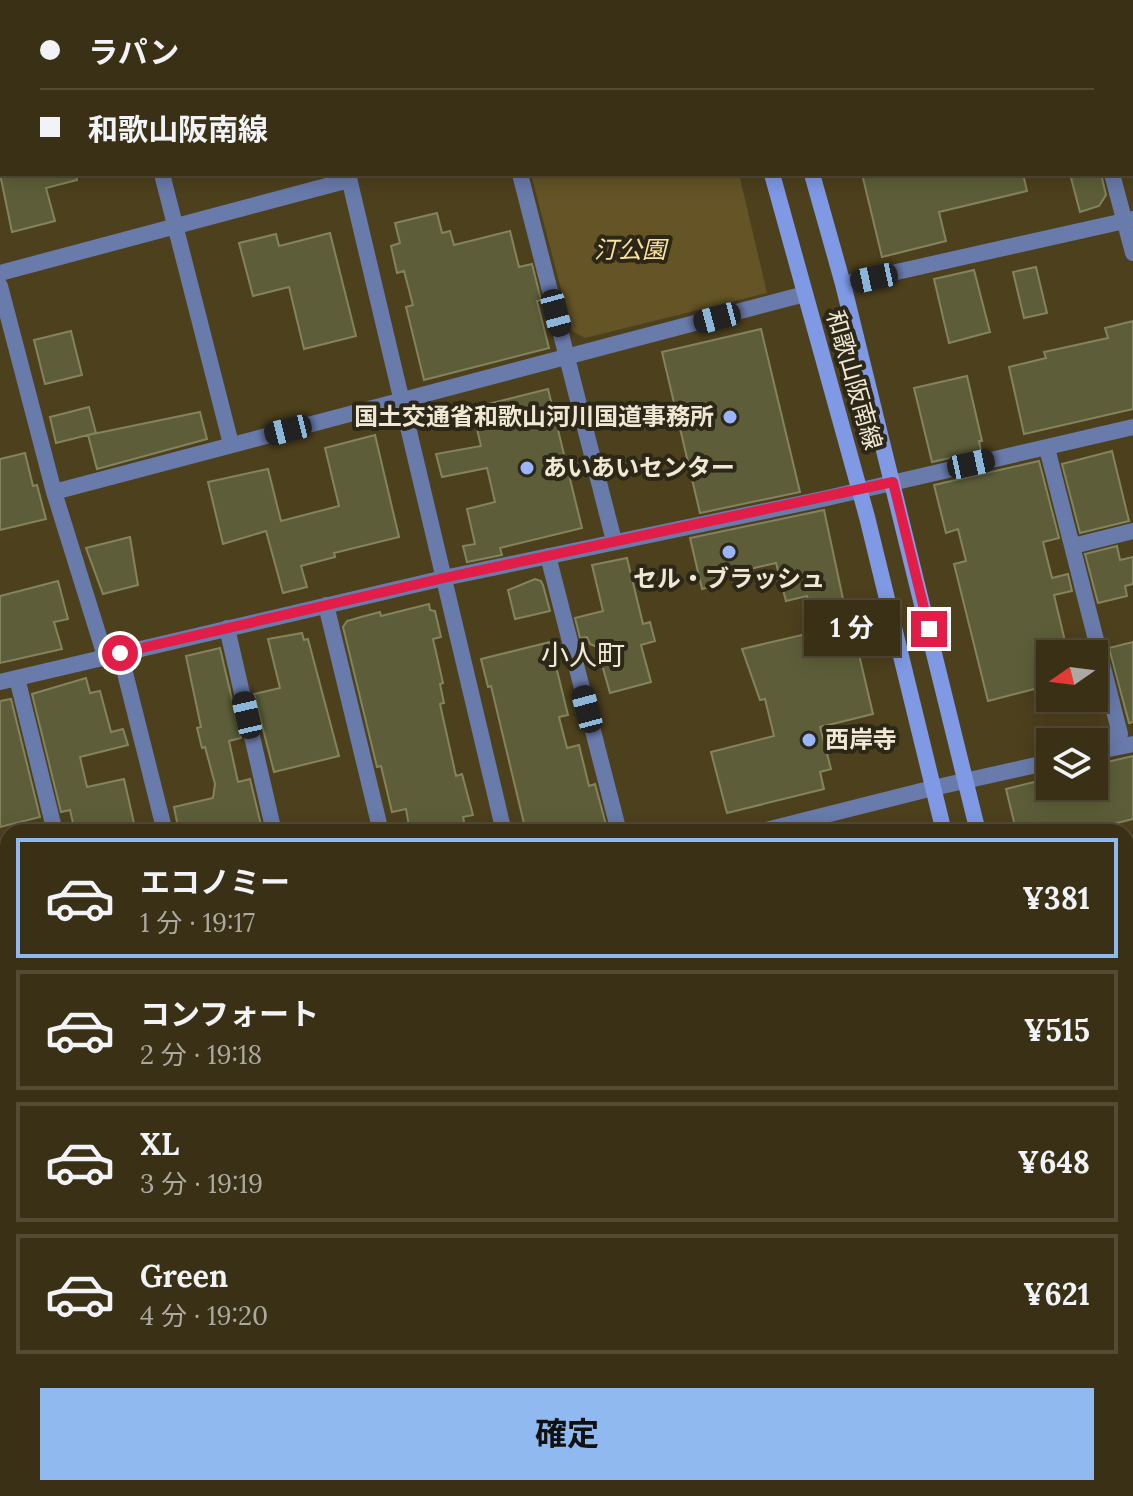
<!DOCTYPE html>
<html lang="ja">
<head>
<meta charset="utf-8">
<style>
	body { margin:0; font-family:Lora,"Noto Sans JP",serif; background:#41381f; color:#f1f3f6; height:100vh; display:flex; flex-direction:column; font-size:30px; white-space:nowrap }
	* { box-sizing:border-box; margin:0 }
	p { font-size:26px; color:#aba9a1 }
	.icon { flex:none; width:44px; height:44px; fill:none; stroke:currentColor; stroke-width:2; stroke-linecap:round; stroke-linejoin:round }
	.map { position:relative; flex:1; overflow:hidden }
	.panel { position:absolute; left:0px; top:824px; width:1134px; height:672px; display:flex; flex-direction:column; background:#3a3016; border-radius:24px 24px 0 0; box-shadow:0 4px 20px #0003,0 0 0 2px #544b35 }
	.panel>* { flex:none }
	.banner { position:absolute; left:0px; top:0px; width:1134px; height:176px; box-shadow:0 4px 20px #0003,0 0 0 2px #544b35; display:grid; align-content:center; height:176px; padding:0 40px; background:#3a3016 }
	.needle { width:52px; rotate:256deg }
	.tools { position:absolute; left:1036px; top:640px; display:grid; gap:16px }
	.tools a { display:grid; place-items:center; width:72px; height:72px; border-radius:0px; background:#3a3016; box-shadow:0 4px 20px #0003,0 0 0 2px #544b35; font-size:40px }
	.end { position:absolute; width:36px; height:36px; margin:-18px; border:10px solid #e11d48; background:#fff; box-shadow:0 0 0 4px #fff }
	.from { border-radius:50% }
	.bubble { position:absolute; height:56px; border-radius:0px; background:#3a3016; box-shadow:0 4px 20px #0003,0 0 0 2px #544b35; font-size:26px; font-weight:700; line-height:56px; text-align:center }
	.car { position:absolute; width:24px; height:48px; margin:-24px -12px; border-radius:10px; box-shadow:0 0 6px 2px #0007; background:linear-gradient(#222 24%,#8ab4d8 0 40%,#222 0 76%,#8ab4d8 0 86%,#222 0) }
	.banner b { display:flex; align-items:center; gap:28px; height:76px; font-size:30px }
	.banner b+b { border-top:2px solid #544b35 }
	.banner i { width:20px; height:20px; background:#f1f3f6 }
	ul { padding:14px 0 0; list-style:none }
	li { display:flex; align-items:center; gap:24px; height:120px; margin:0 16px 12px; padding:0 24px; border:4px solid #544b35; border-radius:0px }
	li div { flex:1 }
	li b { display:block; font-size:30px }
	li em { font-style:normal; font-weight:700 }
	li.active { border-color:#90b9f0 }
	li>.icon { width:72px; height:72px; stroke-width:1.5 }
	.button { display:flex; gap:16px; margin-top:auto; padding:16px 40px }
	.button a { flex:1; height:92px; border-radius:0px; background:#90b9f0; color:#111; font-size:32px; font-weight:700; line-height:92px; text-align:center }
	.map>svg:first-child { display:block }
	.green { fill:#655426 }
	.building { fill:#5d5e39; stroke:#83845e; stroke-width:2 }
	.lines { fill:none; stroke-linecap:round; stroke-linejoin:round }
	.minor { stroke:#697bab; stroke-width:16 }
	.tertiary { stroke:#697bab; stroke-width:16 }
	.secondary { stroke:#7f99e5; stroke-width:16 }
	.primary { stroke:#9eb4ee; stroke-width:20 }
	.trunk { stroke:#acc0f4; stroke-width:22 }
	.route { stroke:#e11d48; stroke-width:10 }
	.poi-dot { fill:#9bb5fd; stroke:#2d2718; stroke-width:3 }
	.labels { text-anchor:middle; stroke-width:8; stroke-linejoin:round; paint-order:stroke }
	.park-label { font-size:24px; font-style:italic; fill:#fae1a2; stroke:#2d2718 }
	.street-label { font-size:24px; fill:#f0e8d5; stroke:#2d2718 }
	.poi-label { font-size:24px; font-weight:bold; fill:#f0e8d5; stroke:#2d2718; text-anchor:start }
	.quarter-label { font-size:28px; fill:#f0e8d5; stroke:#2d2718 }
</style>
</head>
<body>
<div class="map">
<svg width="1133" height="1496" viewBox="0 0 1133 1496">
	<rect width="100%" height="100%" fill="#4d401d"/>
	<path class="green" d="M531 174H739L767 293 585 338 572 331Z"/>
	<path class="building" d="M0 174H76L77 180 46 188 55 221 12 232Z
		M862 174H1023L1027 191 939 212 946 241 882 257Z
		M1085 174H1101L1106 195 1099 206 1080 212 1071 178Z
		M437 213 442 233 450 231 454 245 510 231 519 267 532 264 541 300 537 301 549 348 424 380 406 307 413 305 404 271 397 273 391 246 400 243 395 223Z
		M330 233 356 336 304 349 289 287 253 296 239 243 276 234 279 246Z
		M1036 267 1047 313 1024 318 1013 272Z
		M974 270 990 332 949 343 934 279Z
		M1133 321V409L1024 434 1009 367 1046 358 1044 352 1108 338 1105 328Z
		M761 329 800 492 700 513 662 352Z
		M71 331 82 375 45 384 34 340Z
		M967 376 982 441H979L981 451 932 462 914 388Z
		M548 389 582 528 500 548 502 555 467 562 463 546 475 544 467 509 495 502 487 468 442 477 436 454 481 446 472 408Z
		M89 407 96 433 56 443 50 417Z
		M200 412 207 439 97 469 88 435Z
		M375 435 399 537 334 553 335 557 301 566 307 587 283 593 266 531 223 544 208 482 268 469 281 521 339 506 325 448Z
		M1112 451 1129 521 1080 533 1062 464Z
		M25 453 33 486 37 485 46 519 0 530V459Z
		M1039 461 1059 538 1043 542 1052 578 1068 574 1072 591 1054 595 1068 654H1050V685L988 701 954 564 966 561 958 529 946 533 934 485Z
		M824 510 846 613 849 612 873 714 820 727 831 769 820 772 824 789 727 813 711 752 774 736 765 699 760 700 742 649 815 632 807 596 786 601 776 563 715 577 717 585 702 589 690 538Z
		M130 537 138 585 103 594 86 548Z
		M1117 546 1120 560 1133 557V584L1125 586 1127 596 1098 603 1085 554Z
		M627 558 643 624 650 622 655 641 641 645 651 682 610 693 597 647 590 644 587 637 580 638 575 618 603 611 592 565Z
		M535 579 541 581 543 585 550 611 515 619 508 590Z
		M58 581 68 619 54 622 62 649 0 663V596Z
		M429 604 430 610 435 611 441 637 433 639 443 683 440 684 444 703 440 704 456 776 462 774 473 815 463 817 466 832H410L406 809 392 812 381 766 377 767 343 627 347 621 361 617 380 612 381 616Z
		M302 633 304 640 308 639 339 756 274 772 254 694 280 688 268 639Z
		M550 642 568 715 559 717 567 748 579 745 589 786 595 784 608 832H526L491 686 488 687 481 659Z
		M1133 642V722L1129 723 1109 648Z
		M220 648 241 738 229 741 238 782 250 779 262 829 250 832H179L174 807 213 798 215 784 205 747 202 748 197 728 201 727 186 656Z
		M86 678 90 693 100 691 111 732 123 729 128 745 80 757 87 787 124 779 136 832H75L70 810 61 812 32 694Z
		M11 699 40 817 0 827V701Z
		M1133 756V819L1082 832H1032L1030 823 1015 826 1006 789 1050 778V786H1094V765Z"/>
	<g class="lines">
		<path class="minor" d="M116 0 117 2
			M306 0 307 2
			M476 0V2
			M162 174 231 444
			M348 174 504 832
			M520 174 614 541
			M1112 174 1133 253
			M0 273 349 180
			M843 284 1133 219
			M0 286 54 492 105 656
			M1047 448 1120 734 1086 742
			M54 492 805 294
			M1073 546 1133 531
			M548 556 619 832
			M326 605 381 832
			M227 628 274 832
			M120 653 165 832
			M17 678 55 832
			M0 682 444 578 827 498 1133 427
			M1094 752 1133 744
			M758 832 933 788 1050 762
			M1126 899 1133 897
			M0 1020 8 1018
			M0 1056 8 1088
			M1126 1066 1133 1064
			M0 1327 8 1325
			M1126 1345 1133 1350
			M323 1488 325 1496
			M541 1488 543 1496
			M664 1488 666 1496
			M1046 1488 1047 1496"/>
		<path class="tertiary" d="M1126 1255 1133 1253
			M1108 1488V1496
			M69 1496 102 1488"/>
		<path class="secondary" d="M772 174 867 517 944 832
			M812 174 843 284 978 832
			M1078 1488V1496"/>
		<path class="primary" d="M733 0 734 2"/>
		<path class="trunk" d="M431 0 456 2
			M224 2 242 0
			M1022 2 1031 0
			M1132 15H1133
			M0 32H2
			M0 72 2 71"/>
	</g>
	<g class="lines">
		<path class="route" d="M120 653 444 578 893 482 929 629"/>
	</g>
	<g class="poi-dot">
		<circle cx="730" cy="417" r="8"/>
		<circle cx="527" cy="468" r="8"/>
		<circle cx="729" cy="552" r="8"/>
		<circle cx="809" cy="740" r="8"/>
	</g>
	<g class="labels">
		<g class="park-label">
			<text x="630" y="258">汀公園</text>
		</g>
		<g class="street-label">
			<text transform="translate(854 380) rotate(74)" y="8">和歌山阪南線</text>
		</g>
		<g class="poi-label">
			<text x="714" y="425" text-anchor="end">国土交通省和歌山河川国道事務所</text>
			<text x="543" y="476">あいあいセンター</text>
			<text x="729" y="587" text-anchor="middle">セル・ブラッシュ</text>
			<text x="825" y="748">西岸寺</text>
		</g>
		<g class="quarter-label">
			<text x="583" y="665">小人町</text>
		</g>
	</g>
</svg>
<div class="tools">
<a><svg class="needle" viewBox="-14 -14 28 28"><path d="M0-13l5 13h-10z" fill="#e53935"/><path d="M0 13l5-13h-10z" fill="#aba9a1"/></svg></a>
<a><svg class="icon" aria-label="layers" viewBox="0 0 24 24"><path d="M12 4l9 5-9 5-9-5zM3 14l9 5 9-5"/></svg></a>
</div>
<i class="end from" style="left:120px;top:653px"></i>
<i class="end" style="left:929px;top:629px"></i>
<div class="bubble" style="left:804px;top:600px;width:96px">1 分</div>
<i class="car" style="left:874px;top:278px;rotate:258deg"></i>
<i class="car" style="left:556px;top:313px;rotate:165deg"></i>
<i class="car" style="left:717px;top:318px;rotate:255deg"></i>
<i class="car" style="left:288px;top:430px;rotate:256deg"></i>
<i class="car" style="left:971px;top:464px;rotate:78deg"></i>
<i class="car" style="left:587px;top:709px;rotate:345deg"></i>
<i class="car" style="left:247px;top:715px;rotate:347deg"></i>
<div class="banner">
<b><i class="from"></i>ラパン</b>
<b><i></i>和歌山阪南線</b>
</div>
<section class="panel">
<ul>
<li class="active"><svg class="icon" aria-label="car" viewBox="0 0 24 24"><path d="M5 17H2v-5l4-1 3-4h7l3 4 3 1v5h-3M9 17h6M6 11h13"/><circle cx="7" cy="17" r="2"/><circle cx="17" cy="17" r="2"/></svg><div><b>エコノミー</b><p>1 分 · 19:17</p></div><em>¥381</em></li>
<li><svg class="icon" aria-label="car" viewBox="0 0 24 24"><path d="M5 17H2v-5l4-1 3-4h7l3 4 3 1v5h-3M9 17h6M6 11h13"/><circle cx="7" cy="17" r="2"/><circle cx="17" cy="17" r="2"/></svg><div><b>コンフォート</b><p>2 分 · 19:18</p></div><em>¥515</em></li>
<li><svg class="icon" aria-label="car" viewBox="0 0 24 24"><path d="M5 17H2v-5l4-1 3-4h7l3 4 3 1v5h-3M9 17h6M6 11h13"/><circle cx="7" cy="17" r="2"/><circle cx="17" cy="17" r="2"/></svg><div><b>XL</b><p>3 分 · 19:19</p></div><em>¥648</em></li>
<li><svg class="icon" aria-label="car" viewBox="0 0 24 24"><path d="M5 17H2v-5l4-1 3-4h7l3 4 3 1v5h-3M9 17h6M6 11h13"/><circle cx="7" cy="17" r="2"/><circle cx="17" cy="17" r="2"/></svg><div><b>Green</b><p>4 分 · 19:20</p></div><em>¥621</em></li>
</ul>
<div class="button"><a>確定</a></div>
</section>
</div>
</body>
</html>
